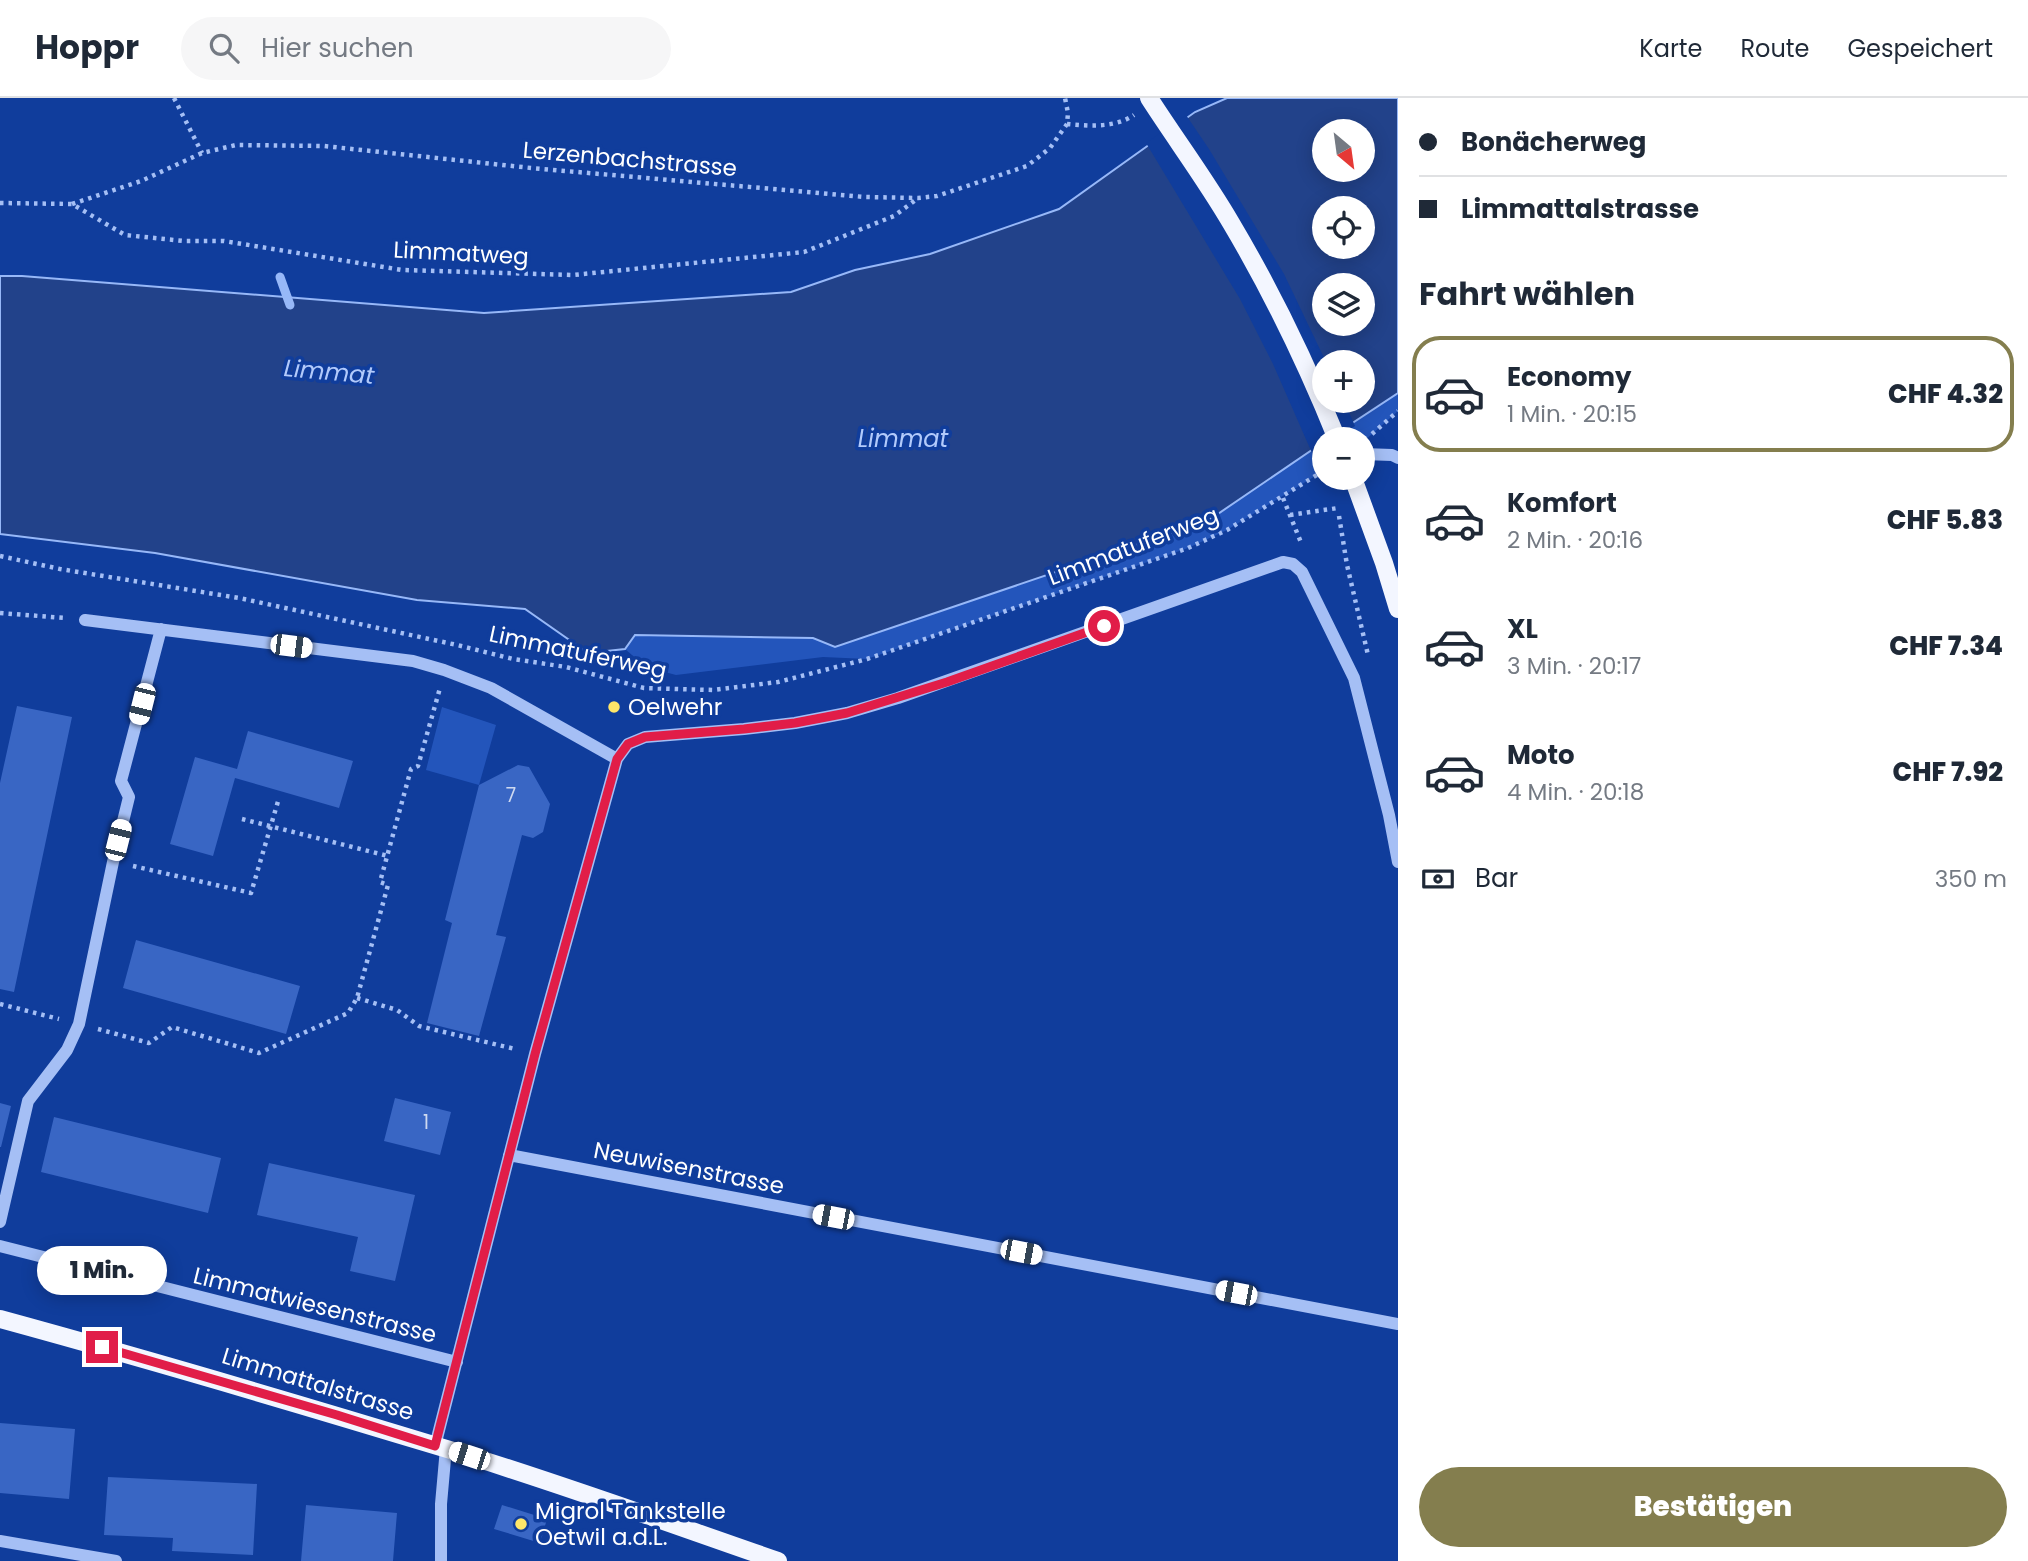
<!DOCTYPE html>
<html lang="de">
<head>
<meta charset="utf-8">
<style>
	body { margin:0; font-family:Poppins,sans-serif; background:#f6f6f7; color:#1f2937; height:100vh; display:flex; flex-direction:column; font-size:26px; white-space:nowrap }
	* { box-sizing:border-box; margin:0 }
	p { font-size:23px; color:#747a83 }
	.icon { flex:none; width:38px; height:38px; fill:none; stroke:currentColor; stroke-width:2; stroke-linecap:round; stroke-linejoin:round }
	.map { position:relative; flex:1; overflow:hidden }
	.drawer { display:flex; flex-direction:column; background:#fff; width:630px }
	.drawer>* { flex:none }
	.guide { display:grid; align-content:center; height:154px; padding:0 21px; background:#fff }
	.needle { width:46px; rotate:151deg }
	.fabs { position:absolute; left:1312px; top:21px; display:grid; gap:14px }
	.fabs a { display:grid; place-items:center; width:63px; height:63px; border-radius:50%; background:#fff; box-shadow:0 4px 18px #0003; font-size:35px }
	.end { position:absolute; width:32px; height:32px; margin:-16px; border:9px solid #e11d48; background:#fff; box-shadow:0 0 0 4px #fff }
	.from { border-radius:50% }
	.bubble { position:absolute; height:49px; border-radius:24px; background:#fff; box-shadow:0 4px 18px #0003; font-size:23px; font-weight:800; line-height:49px; text-align:center }
	.car { position:absolute; width:21px; height:42px; margin:-21px -10px; border-radius:9px; box-shadow:0 0 5px 2px #0007; background:linear-gradient(#fff 24%,#345 0 40%,#fff 0 76%,#345 0 86%,#fff 0) }
	.guide b { display:flex; align-items:center; gap:24px; height:66px; font-size:26px }
	.guide b+b { border-top:2px solid #e0e1e3 }
	.guide i { width:18px; height:18px; background:#1f2937 }
	ul { padding:0; list-style:none }
	li { display:flex; align-items:center; gap:21px; height:116px; margin:0 14px 10px; padding:0 7px; border:4px solid transparent; border-radius:28px }
	li div { flex:1 }
	li b { display:block; font-size:26px }
	li em { font-style:normal; font-weight:800 }
	li.selected { border-color:#847e4e }
	li>.icon { width:63px; height:63px; stroke-width:1.5 }
	h2 { padding:0 21px; font-size:32px; line-height:84px }
	.pay { display:flex; align-items:center; gap:18px; height:77px; padding:0 21px; font-size:26px }
	.pay p { margin-inline-start:auto }
	.primary-button { display:flex; gap:14px; margin-top:auto; padding:14px 21px }
	.primary-button a { flex:1; height:80px; border-radius:42px; background:#847e4e; color:#fff; font-size:28px; font-weight:800; line-height:80px; text-align:center }
	header { display:flex; align-items:center; gap:42px; box-sizing:border-box; height:98px; padding:0 35px; background:#fff; border-bottom:2px solid #e0e1e3 }
	header strong { font-size:33px }
	nav { display:flex; gap:38px; margin-inline-start:auto; font-size:24px }
	.search { width:490px; height:63px; background:#f6f6f7; display:flex; align-items:center; gap:18px; box-sizing:border-box; padding:0 24px; border-radius:38px; color:#747a83; font-size:26px }
	main { display:flex; flex:1; min-height:0 }
	.map>svg:first-child { display:block }
	.green { fill:#2355bb }
	.water { fill:#22428a; stroke:#97b8f8; stroke-width:2; fill-rule:evenodd }
	.pier { fill:#103d9c }
	.lines { fill:none; stroke-linecap:round; stroke-linejoin:round }
	.stream { stroke:#97b8f8; stroke-width:9 }
	.building { fill:#3966c4 }
	.path { stroke:#a5bff5; stroke-width:4.5; stroke-dasharray:3.5 5; stroke-linecap:butt }
	.minor { stroke:#a5bff5; stroke-width:12 }
	.major { stroke:#f3f6ff; stroke-width:18 }
	.route { stroke:#e11d48; stroke-width:9 }
	.poi-dot { fill:#ffe669; stroke:#103d9c; stroke-width:2.5 }
	.labels { text-anchor:middle; stroke-width:7; stroke-linejoin:round; paint-order:stroke }
	.number-label { font-size:19px; fill:#ced9f0 }
	.street-label { font-size:23px; fill:#fff; stroke:#103d9c }
	.poi-label { font-size:23px; fill:#fff; stroke:#103d9c; text-anchor:start }
	.water-label { font-size:24px; font-style:italic; fill:#b2cafb; stroke:#103d9c }
</style>
</head>
<body>
<header>
<strong>Hoppr</strong>
<div class="search"><svg class="icon" aria-label="search" viewBox="0 0 24 24"><circle cx="10" cy="10" r="6"/><path d="M15 15l6 6"/></svg>Hier suchen</div>
<nav><a>Karte</a><a>Route</a><a>Gespeichert</a></nav>
</header>
<main>
<div class="map">
<svg width="1398" height="1463" viewBox="0 0 1398 1463">
	<rect width="100%" height="100%" fill="#103d9c"/>
	<path class="green" d="M1398 295V313L1363 344V341H1328Z
		M1325 343V372L1227 432 1188 450 867 561 823 559 676 577 646 569 625 551 635 537 813 540 835 549 1209 422Z
		M442 609 496 627 479 687 426 672Z"/>
	<path class="water" d="M1227 0H1398V295L1328 341H1325V343L1209 422 835 549 813 540 635 537 625 551 588 555 525 511 417 502 155 455 0 436V178H22L484 215 791 194 855 172 930 156 1059 111 1195 14ZM1325 33H1363V72H1325ZM1325 110H1363V149H1325ZM1325 187H1363V226H1325ZM1325 264H1363V303H1325Z"/>
	<path class="pier" d="M1186 17 1209 51 1284 176 1326 264H1325V303H1344L1355 328 1334 341H1325V347L1312 355 1273 266 1240 201 1146 45Z"/>
	<g class="lines">
		<path class="stream" d="M280 179 290 207"/>
	</g>
	<path class="building" d="M17 608 72 619 14 894 0 891V685Z
		M248 633 353 663 339 710 235 680 213 758 170 746 195 659 237 671Z
		M518 667 529 669 550 706 543 734 533 740 522 737 496 837 506 839 479 938 427 925 452 825 445 822 479 687Z
		M136 842 300 888 286 936 123 890Z
		M395 1000 451 1014 440 1057 384 1043Z
		M0 1005 11 1008 1 1049H0Z
		M54 1019 221 1060 208 1115 41 1074Z
		M269 1065 415 1097 395 1183 350 1173 358 1139 257 1117Z
		M0 1325 75 1331 69 1401 0 1395Z
		M108 1379 257 1386 253 1457 172 1453 173 1440 104 1437Z
		M306 1407 397 1415 393 1463H301Z
		M502 1407 547 1421 540 1445 494 1431Z"/>
	<g class="lines">
		<path class="path" d="M174 0 202 55
			M1067 26C1089 28 1115 30 1134 17
			M0 105 72 106 125 137 184 143H224L402 172 573 177 804 154 894 118 917 101
			M72 106 141 83 202 55 236 47 324 48 531 70 865 99 918 100 937 98 1027 68 1050 50 1067 26 1068 15 1065 0
			M1372 336 1398 313
			M1283 400 1302 447
			M1290 417 1338 410
			M1339 418 1347 467 1368 557
			M0 458 60 471 239 500 457 547 513 561 566 569 644 590 713 592 778 584 867 561 1188 450 1227 432 1325 372
			M0 515 65 520
			M242 721 388 758
			M133 768 251 795 279 700
			M357 900 397 912 419 928 515 951
			M0 906 59 921
			M98 931 149 945 172 929 259 955 348 915 357 900 388 787 380 784 411 671 418 668 440 590"/>
		<path class="minor" d="M1363 356 1392 357 1398 360
			M85 522 413 563 444 572 491 590 617 661
			M509 1057 1398 1226
			M0 1124 28 1003 67 952 79 926 113 764 129 699 121 683 161 531
			M0 1148 457 1264
			M435 1348 535 956 617 661 628 646 645 639 744 631 795 625 847 615 898 600 1283 464 1293 466 1302 474 1354 580 1389 717 1398 764
			M0 1443 116 1463
			M441 1463V1406L446 1350"/>
		<path class="major" d="M1149 0C1176 42 1206 82 1231 125 1272 194 1307 267 1337 341
			M1353 380 1384 465 1398 511
			M0 1221C150 1262 299 1306 447 1351 559 1385 668 1425 778 1463"/>
	</g>
	<g class="lines">
		<path class="route" d="M102 1249 337 1317 435 1348 535 956 617 661 628 646 645 639 744 631 795 625 847 615 947 584 1104 528"/>
	</g>
	<g class="poi-dot">
		<circle cx="614" cy="609" r="7"/>
		<circle cx="521" cy="1426" r="7"/>
	</g>
	<g class="labels">
		<g class="number-label">
			<text x="511" y="704">7</text>
			<text x="426" y="1031">1</text>
		</g>
		<g class="street-label">
			<text transform="translate(630 61) rotate(5)" y="8">Lerzenbachstrasse</text>
			<text transform="translate(461 155) rotate(3)" y="8">Limmatweg</text>
			<text transform="translate(1133 448) rotate(-21)" y="8">Limmatuferweg</text>
			<text transform="translate(578 554) rotate(12)" y="8">Limmatuferweg</text>
			<text transform="translate(689 1070) rotate(11)" y="8">Neuwisenstrasse</text>
			<text transform="translate(315 1207) rotate(14)" y="8">Limmatwiesenstrasse</text>
			<text transform="translate(318 1286) rotate(17)" y="8">Limmattalstrasse</text>
		</g>
		<g class="poi-label">
			<text x="628" y="617">Oelwehr</text>
			<text x="535" y="1421">Migrol Tankstelle<tspan x="535" dy="26">Oetwil a.d.L.</tspan></text>
		</g>
		<g class="water-label">
			<text transform="translate(329 274) rotate(5)" y="8">Limmat</text>
			<text x="903" y="349">Limmat</text>
		</g>
	</g>
</svg>
<div class="fabs">
<a><svg class="needle" viewBox="-14 -14 28 28"><path d="M0-13l5 13h-10z" fill="#e53935"/><path d="M0 13l5-13h-10z" fill="#747a83"/></svg></a>
<a><svg class="icon" aria-label="locate" viewBox="0 0 24 24"><circle cx="12" cy="12" r="6"/><path d="M12 2v4M12 18v4M2 12h4M18 12h4"/></svg></a>
<a><svg class="icon" aria-label="layers" viewBox="0 0 24 24"><path d="M12 4l9 5-9 5-9-5zM3 14l9 5 9-5"/></svg></a>
<a>+</a>
<a>−</a>
</div>
<i class="end from" style="left:1104px;top:528px"></i>
<i class="end" style="left:102px;top:1249px"></i>
<div class="bubble" style="left:37px;top:1148px;width:130px">1 Min.</div>
<i class="car" style="left:291px;top:548px;rotate:97deg"></i>
<i class="car" style="left:142px;top:606px;rotate:194deg"></i>
<i class="car" style="left:118px;top:742px;rotate:14deg"></i>
<i class="car" style="left:833px;top:1119px;rotate:281deg"></i>
<i class="car" style="left:1021px;top:1154px;rotate:101deg"></i>
<i class="car" style="left:1236px;top:1195px;rotate:281deg"></i>
<i class="car" style="left:469px;top:1358px;rotate:288deg"></i>
</div>
<section class="drawer">
<div class="guide">
<b><i class="from"></i>Bonächerweg</b>
<b><i></i>Limmattalstrasse</b>
</div>
<h2>Fahrt wählen</h2>
<ul>
<li class="selected"><svg class="icon" aria-label="car" viewBox="0 0 24 24"><path d="M5 17H2v-5l4-1 3-4h7l3 4 3 1v5h-3M9 17h6M6 11h13"/><circle cx="7" cy="17" r="2"/><circle cx="17" cy="17" r="2"/></svg><div><b>Economy</b><p>1 Min. · 20:15</p></div><em>CHF 4.32</em></li>
<li><svg class="icon" aria-label="car" viewBox="0 0 24 24"><path d="M5 17H2v-5l4-1 3-4h7l3 4 3 1v5h-3M9 17h6M6 11h13"/><circle cx="7" cy="17" r="2"/><circle cx="17" cy="17" r="2"/></svg><div><b>Komfort</b><p>2 Min. · 20:16</p></div><em>CHF 5.83</em></li>
<li><svg class="icon" aria-label="car" viewBox="0 0 24 24"><path d="M5 17H2v-5l4-1 3-4h7l3 4 3 1v5h-3M9 17h6M6 11h13"/><circle cx="7" cy="17" r="2"/><circle cx="17" cy="17" r="2"/></svg><div><b>XL</b><p>3 Min. · 20:17</p></div><em>CHF 7.34</em></li>
<li><svg class="icon" aria-label="car" viewBox="0 0 24 24"><path d="M5 17H2v-5l4-1 3-4h7l3 4 3 1v5h-3M9 17h6M6 11h13"/><circle cx="7" cy="17" r="2"/><circle cx="17" cy="17" r="2"/></svg><div><b>Moto</b><p>4 Min. · 20:18</p></div><em>CHF 7.92</em></li>
</ul>
<div class="pay"><svg class="icon" aria-label="cash" viewBox="0 0 24 24"><path d="M3 7h18v10H3z"/><circle cx="12" cy="12" r="2"/></svg>Bar<p>350 m</p></div>
<div class="primary-button"><a>Bestätigen</a></div>
</section>
</main>
</body>
</html>
